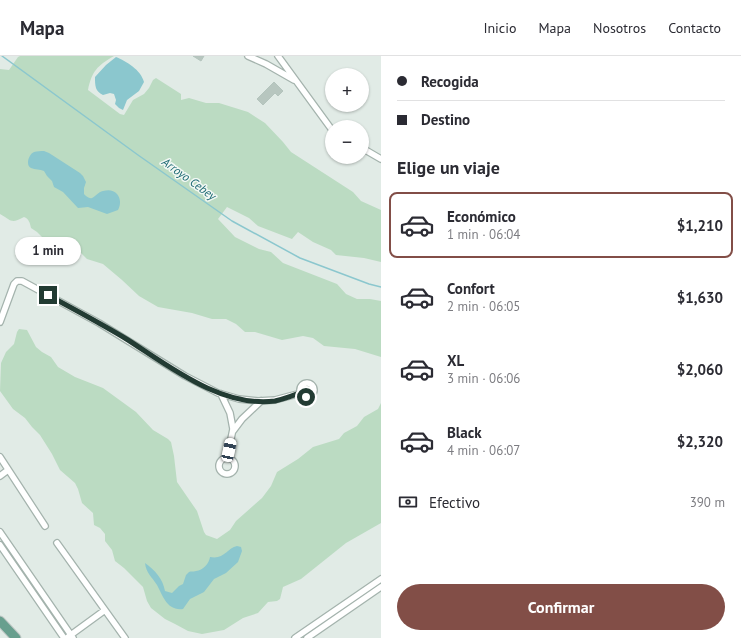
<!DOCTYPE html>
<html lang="es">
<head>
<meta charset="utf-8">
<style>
	body { margin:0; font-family:"PT Sans",sans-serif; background:#f7f7f7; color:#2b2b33; height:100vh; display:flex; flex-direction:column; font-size:15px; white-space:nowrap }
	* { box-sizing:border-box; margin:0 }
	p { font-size:13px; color:#7c7c81 }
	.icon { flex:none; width:22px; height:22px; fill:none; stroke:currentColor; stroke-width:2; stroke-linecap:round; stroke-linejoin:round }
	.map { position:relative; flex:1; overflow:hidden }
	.details { display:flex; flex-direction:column; background:#fff; width:360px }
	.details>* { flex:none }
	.hud { display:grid; align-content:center; height:88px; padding:0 16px; background:#fff }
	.buttons { position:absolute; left:325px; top:12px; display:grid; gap:8px }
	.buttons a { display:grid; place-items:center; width:44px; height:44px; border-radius:50%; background:#fff; box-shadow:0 1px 3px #0004; font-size:20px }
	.end { position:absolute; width:18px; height:18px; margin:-9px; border:5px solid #223b33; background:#fff; box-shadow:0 0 0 2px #fff }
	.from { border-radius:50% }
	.bubble { position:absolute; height:28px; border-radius:14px; background:#fff; box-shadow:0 1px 3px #0004; font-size:13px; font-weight:700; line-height:28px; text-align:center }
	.car { position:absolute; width:12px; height:24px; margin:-12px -6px; border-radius:5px; box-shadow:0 0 3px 1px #0007; background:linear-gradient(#fff 24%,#345 0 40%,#fff 0 76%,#345 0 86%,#fff 0) }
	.hud b { display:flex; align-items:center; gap:14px; height:38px; font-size:15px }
	.hud b+b { border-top:1px solid #e1e1e2 }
	.hud i { width:10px; height:10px; background:#2b2b33 }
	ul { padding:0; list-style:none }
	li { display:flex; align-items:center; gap:12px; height:66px; margin:0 8px 6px; padding:0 8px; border:2px solid transparent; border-radius:8px }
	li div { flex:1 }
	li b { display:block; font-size:15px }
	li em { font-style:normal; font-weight:700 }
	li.selected { border-color:#824e47 }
	li>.icon { width:36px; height:36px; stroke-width:1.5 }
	h2 { padding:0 16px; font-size:18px; line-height:48px }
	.pay { display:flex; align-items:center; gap:10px; height:44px; padding:0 16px; font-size:15px }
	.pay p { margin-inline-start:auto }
	.cta { display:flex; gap:8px; margin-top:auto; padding:8px 16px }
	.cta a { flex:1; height:46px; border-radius:24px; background:#824e47; color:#fff; font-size:16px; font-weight:700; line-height:46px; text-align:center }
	header { display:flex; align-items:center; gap:24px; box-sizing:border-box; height:56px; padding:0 20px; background:#fff; border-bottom:1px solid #e1e1e2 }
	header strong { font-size:19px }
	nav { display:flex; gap:22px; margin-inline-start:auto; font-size:14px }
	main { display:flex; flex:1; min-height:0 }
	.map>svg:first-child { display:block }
	.green { fill:#bbdbc2 }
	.water { fill:#8bc7ce }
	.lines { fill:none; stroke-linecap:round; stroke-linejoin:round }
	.stream { stroke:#8bc7ce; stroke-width:1.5 }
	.building { fill:#b7c6bf; stroke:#b4c4bd }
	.street-casing { stroke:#a4b3ad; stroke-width:8 }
	.primary-casing { stroke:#c1c8c6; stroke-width:11 }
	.street { stroke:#fff; stroke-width:5.5 }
	.primary { stroke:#689f8e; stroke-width:9 }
	.route { stroke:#223b33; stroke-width:5 }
	.labels { text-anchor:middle; stroke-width:3; stroke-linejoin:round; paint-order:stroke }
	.water-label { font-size:12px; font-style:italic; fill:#1f6b74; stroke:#f2f8f4 }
</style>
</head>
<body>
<header>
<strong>Mapa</strong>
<nav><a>Inicio</a><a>Mapa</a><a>Nosotros</a><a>Contacto</a></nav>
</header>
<main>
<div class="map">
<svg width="381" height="582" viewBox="0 0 381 582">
	<rect width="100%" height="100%" fill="#e1ebe6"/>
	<path class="green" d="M20 0H114C97 10 92 15 88 34L120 58 124 59 133 44 144 38 149 32 153 24 156 22 181 38V44L189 42 206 47H219L248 56 265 67 283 86 291 96 353 136 361 145 381 154V206L364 202 336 199 331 194 313 186 298 176 292 183 258 170 249 162 227 151 218 163 235 181 259 193 271 196 283 207 337 228 346 238 357 243H370L381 245V301L355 293 324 290 313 282 303 280 282 284 255 276H245L236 268 226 263H212L192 257 158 251 139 240 122 224 103 208 87 203 68 184 61 183 52 185 45 184 37 176 31 172C30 167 29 163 24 161 11 168 12 165 0 158V13L9 14 18 1Z
		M19 273 27 274 36 291 42 296 51 301 58 311 75 321 103 332 136 356 153 374 168 383 171 386 174 400 177 426 197 455 204 476 206 479 217 483 230 474 236 465 262 442 271 430 277 416 298 403 313 391 339 383 344 377 357 370 364 361 378 353 381 347V467L346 487 301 523 283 531 280 543 277 545 268 546 258 557 243 562 224 574 202 578 188 575 175 568 165 563 151 552 147 545 143 531 124 512 115 505 112 494 105 485V478L100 472 94 469 93 457 82 447 78 433 75 427 60 414 52 398 40 379 32 371 25 362 13 353 0 335 1 307 6 296 14 288 17 276Z"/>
	<path class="water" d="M116 1C126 5 141 14 144 26L139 35 127 44 123 54 119 52 115 48 116 44 114 38 110 37 103 39C95 35 95 30 95 21L106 9Z
		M44 95 49 97 80 117 83 120 86 126 84 132V138C86 140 89 143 92 142 96 140 98 136 103 135 116 131 124 142 118 154L107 158 88 151 78 152 63 136 54 131 52 125 47 120 44 115C40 113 35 114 31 112 25 109 29 98 34 96 37 95 41 95 44 95Z
		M237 490 241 491 242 495 238 506 226 517 214 523 204 536 190 543 183 553C167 555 163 540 157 529 152 521 146 517 145 507 155 514 163 523 165 535L172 537 179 530 183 528 186 519 189 516C191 515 193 516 196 515 203 514 209 508 210 501 224 504 227 492 237 490Z"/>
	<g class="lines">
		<path class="stream" d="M2 0 138 99 232 165 300 202 369 228 381 231"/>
	</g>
	<path class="building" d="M193 0H204L201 5Z
		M274 26 283 35 278 40 275 37 263 49 257 43Z"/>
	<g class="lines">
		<defs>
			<path id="street" d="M248 0 266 8 294 24
				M278 0 332 74
				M362 92 381 103
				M0 266 14 228 17 225H22L99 267 185 320 218 337 239 343 258 345 275 344 301 337
				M300 334a7 7 0 1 1 14 0a7 7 0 1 1-14 0Z
				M221 338 230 357 233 373 227 402
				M233 375 242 363 261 345
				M0 401 45 470
				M219 410a8 8 0 1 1 16 0a8 8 0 1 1-16 0Z
				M0 420 8 414
				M0 476 73 582
				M57 487 125 582
				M0 489 64 582
				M68 581 105 554
				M295 582 381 523
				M307 582 381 531"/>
			<path id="primary" d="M0 565 16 582"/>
		</defs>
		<use href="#street" class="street-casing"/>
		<use href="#primary" class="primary-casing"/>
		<use href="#street" class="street"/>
		<use href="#primary" class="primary"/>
	</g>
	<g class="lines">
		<path class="route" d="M48 239C75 254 102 268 128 284 170 311 222 352 275 345 283 343 293 340 301 336L306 341"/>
	</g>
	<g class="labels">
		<g class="water-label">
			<text transform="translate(189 123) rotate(36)" y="4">Arroyo Cebey</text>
		</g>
	</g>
</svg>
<div class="buttons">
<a>+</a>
<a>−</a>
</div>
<i class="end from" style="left:306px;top:341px"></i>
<i class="end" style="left:48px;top:239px"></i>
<div class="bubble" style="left:15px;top:181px;width:66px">1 min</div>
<i class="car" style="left:229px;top:394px;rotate:12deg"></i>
</div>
<section class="details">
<div class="hud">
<b><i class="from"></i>Recogida</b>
<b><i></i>Destino</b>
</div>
<h2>Elige un viaje</h2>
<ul>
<li class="selected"><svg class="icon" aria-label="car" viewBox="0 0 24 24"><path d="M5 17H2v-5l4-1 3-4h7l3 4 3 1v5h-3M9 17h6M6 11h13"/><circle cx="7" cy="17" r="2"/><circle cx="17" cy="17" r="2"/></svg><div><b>Económico</b><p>1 min · 06:04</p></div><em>$1,210</em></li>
<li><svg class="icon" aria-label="car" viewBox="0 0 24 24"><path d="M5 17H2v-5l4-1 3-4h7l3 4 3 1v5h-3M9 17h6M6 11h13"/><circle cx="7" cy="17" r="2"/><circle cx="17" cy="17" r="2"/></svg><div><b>Confort</b><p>2 min · 06:05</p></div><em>$1,630</em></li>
<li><svg class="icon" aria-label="car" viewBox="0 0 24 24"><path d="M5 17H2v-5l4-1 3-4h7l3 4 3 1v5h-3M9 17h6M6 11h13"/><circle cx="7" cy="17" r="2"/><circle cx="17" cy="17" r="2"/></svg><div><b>XL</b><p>3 min · 06:06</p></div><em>$2,060</em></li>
<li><svg class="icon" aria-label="car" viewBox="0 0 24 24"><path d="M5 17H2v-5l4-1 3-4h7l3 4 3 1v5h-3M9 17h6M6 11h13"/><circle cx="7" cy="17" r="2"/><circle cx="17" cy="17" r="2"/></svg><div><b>Black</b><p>4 min · 06:07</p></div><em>$2,320</em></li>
</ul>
<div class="pay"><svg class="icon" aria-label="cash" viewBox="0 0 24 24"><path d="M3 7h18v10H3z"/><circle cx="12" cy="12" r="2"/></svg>Efectivo<p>390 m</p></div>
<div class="cta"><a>Confirmar</a></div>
</section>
</main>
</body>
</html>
